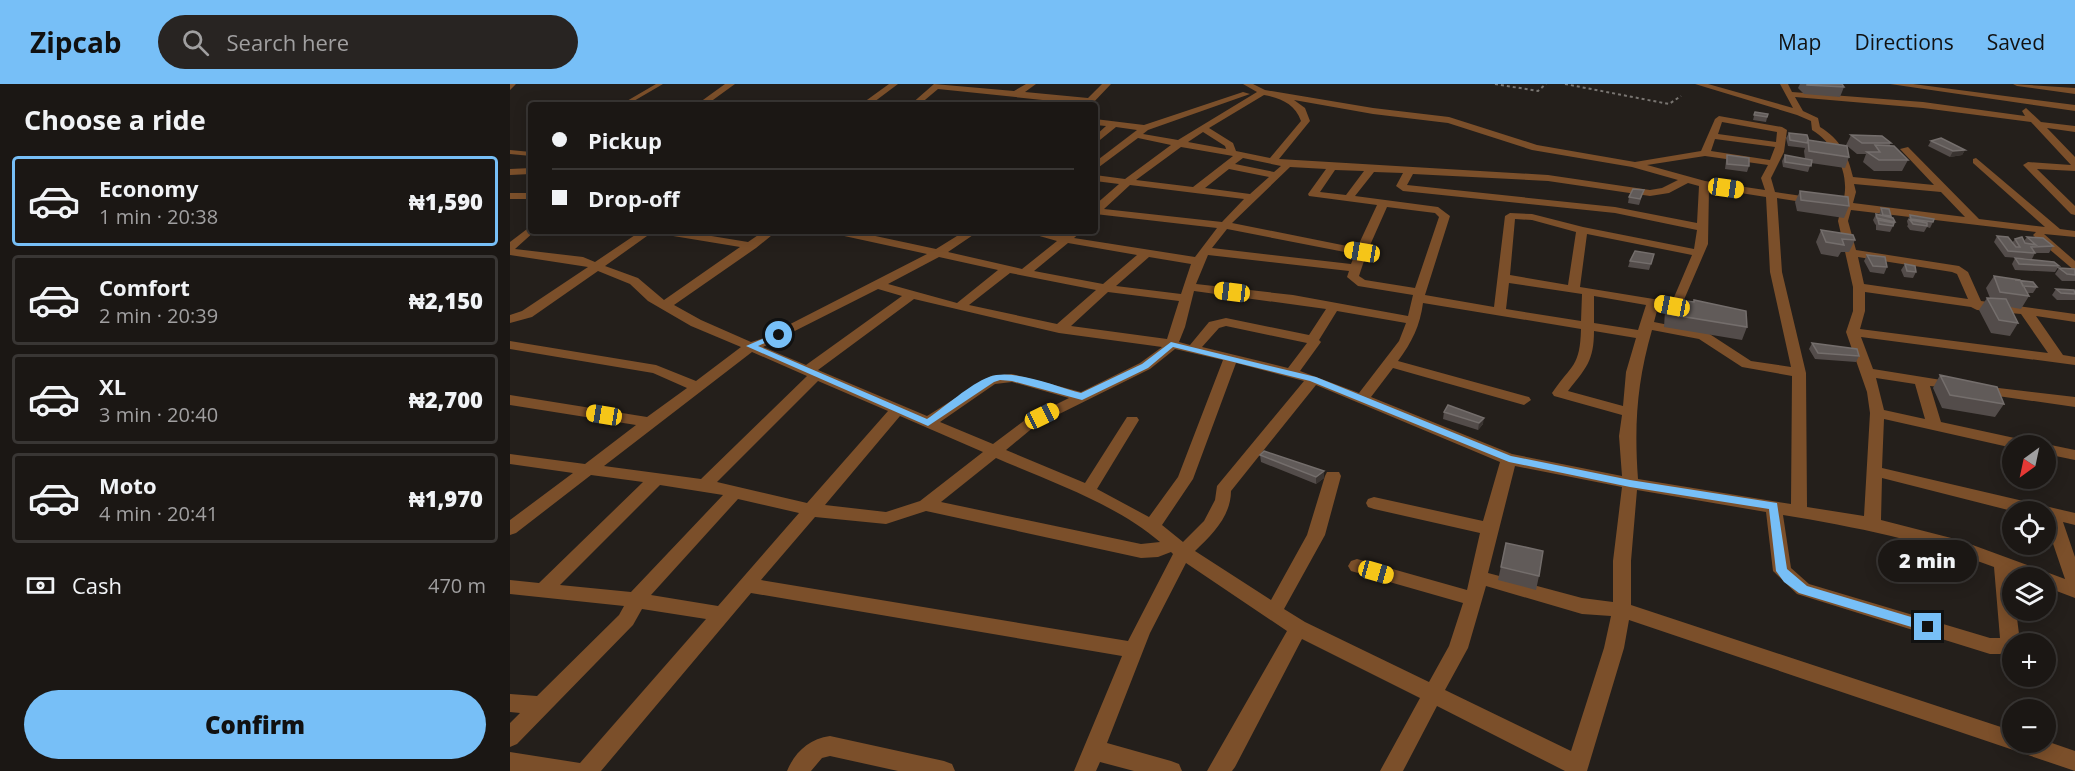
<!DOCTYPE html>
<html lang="en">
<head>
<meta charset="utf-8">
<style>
	body { margin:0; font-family:"Open Sans",sans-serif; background:#282422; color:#f1f3f6; height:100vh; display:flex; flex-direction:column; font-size:22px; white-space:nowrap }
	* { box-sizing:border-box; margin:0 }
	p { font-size:20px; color:#a09fa0 }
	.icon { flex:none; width:33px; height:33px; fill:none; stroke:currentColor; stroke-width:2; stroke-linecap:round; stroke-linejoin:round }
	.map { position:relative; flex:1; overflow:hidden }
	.drawer { display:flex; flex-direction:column; background:#1b1714; width:510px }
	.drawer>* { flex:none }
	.top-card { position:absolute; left:18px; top:18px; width:570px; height:132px; border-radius:6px; box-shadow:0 3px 15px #0003,0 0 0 2px #393634; display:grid; align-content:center; height:132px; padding:0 24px; background:#1b1714 }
	.needle { width:39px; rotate:213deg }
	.buttons { position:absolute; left:1492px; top:351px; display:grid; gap:12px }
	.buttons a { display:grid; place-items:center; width:54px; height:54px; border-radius:50%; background:#1b1714; box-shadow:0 3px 15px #0003,0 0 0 2px #393634; font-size:30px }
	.end { position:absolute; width:27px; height:27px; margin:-14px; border:8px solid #77bff7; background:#111; box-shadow:0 0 0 3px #111 }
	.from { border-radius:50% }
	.bubble { position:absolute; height:42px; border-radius:21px; background:#1b1714; box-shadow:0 3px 15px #0003,0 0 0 2px #393634; font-size:20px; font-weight:800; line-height:42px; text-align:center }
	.car { position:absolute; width:18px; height:36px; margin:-18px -9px; border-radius:8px; box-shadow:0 0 4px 2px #0007; background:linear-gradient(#f5c518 24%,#345 0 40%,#f5c518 0 76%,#345 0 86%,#f5c518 0) }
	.top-card b { display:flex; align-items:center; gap:21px; height:57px; font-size:22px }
	.top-card b+b { border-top:2px solid #393634 }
	.top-card i { width:15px; height:15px; background:#f1f3f6 }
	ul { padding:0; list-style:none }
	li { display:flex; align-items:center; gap:18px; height:90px; margin:0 12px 9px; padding:0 12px; border:3px solid #393634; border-radius:6px }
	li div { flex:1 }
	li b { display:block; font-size:22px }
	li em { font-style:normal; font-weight:800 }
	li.current { border-color:#77bff7 }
	li>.icon { width:54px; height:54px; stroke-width:1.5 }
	h2 { padding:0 24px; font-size:27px; line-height:72px }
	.pay { display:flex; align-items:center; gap:15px; height:66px; padding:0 24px; font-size:22px }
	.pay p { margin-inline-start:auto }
	.primary-button { display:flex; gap:12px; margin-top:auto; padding:12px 24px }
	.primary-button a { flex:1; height:69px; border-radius:36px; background:#77bff7; color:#111; font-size:24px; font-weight:800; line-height:69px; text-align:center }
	header { display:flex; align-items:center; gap:36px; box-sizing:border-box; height:84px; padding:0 30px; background:#77bff7; color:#111 }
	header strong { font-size:28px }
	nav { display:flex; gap:33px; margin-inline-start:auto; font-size:21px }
	.search { width:420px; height:54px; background:#282422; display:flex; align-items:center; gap:15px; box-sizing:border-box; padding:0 21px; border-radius:33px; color:#a09fa0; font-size:22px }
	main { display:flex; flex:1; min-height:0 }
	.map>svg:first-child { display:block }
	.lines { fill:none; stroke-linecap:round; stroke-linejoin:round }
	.path { stroke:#797571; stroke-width:2; stroke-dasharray:3 3; stroke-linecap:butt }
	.service { fill:#7b4f2a; fill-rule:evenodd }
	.minor { fill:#7b4f2a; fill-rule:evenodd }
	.wall { fill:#534c4a }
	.shaded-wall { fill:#3a3431 }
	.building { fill:#615b59; stroke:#746e6c; stroke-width:1.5 }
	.route { fill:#77bff7 }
</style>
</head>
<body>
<header>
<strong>Zipcab</strong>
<div class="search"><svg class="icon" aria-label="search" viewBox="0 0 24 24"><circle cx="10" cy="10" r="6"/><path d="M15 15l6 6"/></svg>Search here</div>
<nav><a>Map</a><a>Directions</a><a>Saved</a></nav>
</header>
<main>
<section class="drawer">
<h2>Choose a ride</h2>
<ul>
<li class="current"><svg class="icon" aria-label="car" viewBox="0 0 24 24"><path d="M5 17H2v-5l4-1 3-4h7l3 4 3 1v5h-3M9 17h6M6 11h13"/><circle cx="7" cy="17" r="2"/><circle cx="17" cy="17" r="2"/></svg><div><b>Economy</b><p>1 min · 20:38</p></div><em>₦1,590</em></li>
<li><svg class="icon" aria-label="car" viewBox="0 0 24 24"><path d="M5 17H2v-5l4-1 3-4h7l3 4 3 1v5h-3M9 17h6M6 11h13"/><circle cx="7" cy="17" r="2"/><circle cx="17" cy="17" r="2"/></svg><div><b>Comfort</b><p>2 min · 20:39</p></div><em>₦2,150</em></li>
<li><svg class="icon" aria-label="car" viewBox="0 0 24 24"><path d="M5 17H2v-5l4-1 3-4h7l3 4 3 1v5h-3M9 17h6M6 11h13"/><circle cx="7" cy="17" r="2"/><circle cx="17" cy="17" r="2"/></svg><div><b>XL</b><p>3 min · 20:40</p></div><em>₦2,700</em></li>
<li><svg class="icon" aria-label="car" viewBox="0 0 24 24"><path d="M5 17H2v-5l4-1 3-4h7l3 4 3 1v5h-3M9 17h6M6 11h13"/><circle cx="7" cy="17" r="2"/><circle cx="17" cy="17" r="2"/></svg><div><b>Moto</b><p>4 min · 20:41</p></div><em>₦1,970</em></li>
</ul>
<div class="pay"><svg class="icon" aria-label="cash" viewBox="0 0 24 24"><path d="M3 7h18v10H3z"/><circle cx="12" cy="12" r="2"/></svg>Cash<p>470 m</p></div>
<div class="primary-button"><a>Confirm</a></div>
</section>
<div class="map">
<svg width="1565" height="687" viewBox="0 0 1565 687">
	<rect width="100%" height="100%" fill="#241f1b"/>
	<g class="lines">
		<path class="path" d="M985 0 1028 7 1036 0
			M1055 0 1159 20 1171 12"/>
		<path class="service" d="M0 0H6L0 6Z
			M146 0H153L117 21H110Z
			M0 66 21 68V72L0 70Z"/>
		<path class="minor" d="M215 0H225L196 21H186Z
			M379 0H388L360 21H350Z
			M424 0 504 7 516 0H526L515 8 578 14 592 0H601L581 21 428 5 409 21H400Z
			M733 0H743L755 6 863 24 939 33 1027 61 1125 78 1191 67 1205 35 1209 32 1272 43 1277 46 1274 68 1261 94 1265 108 1333 118C1341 90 1325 60 1302 46L1301 37 1287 31 1185 0H1198L1283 24 1270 0H1278L1282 8 1413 18 1515 32 1512 27 1516 24 1531 38 1565 42V48L1537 44 1565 73V87L1527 85 1565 122V131L1561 130 1513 81 1518 78 1561 81 1521 38 1413 24 1285 13 1293 27 1308 34 1310 43C1330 55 1338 71 1343 93L1424 101 1390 65 1398 63 1469 135 1535 143 1463 79V75L1466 74 1550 145 1565 147V153L1534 150 1565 177V187L1525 153 1523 151 1526 148 1341 126 1338 137 1346 166 1449 182 1458 188 1471 217 1565 230V238L1526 232 1553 271 1565 273V281L1351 253 1363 285 1450 299 1452 302 1450 305 1420 302 1431 338 1523 358 1525 362H1503V364L1374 335 1372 384 1565 429V441L1553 438 1565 473V514L1536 503V494H1511L1502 490 1503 526H1506L1510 558 1503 560V565L1490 570H1480L1287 510 1263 487 1256 428 1127 406 1121 477V521L1503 647V658L1536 657 1565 667V687L1119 536 1114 564 1077 687H1055L927 622 893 687H870L910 614 792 555 725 683 722 687H697L777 547 676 479 640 549 597 659 661 677 669 680 672 687H624L590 678 586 687H564L612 572 241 509 91 687H0V668L70 679 196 535 132 525 123 541 7 660 0 663V639L10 629 0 628V610L27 612 109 531 114 522 0 510V496L29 499 133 398 81 391 6 449 0 451V436L63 389 0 380V370L75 380 126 341 0 321V311L137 333 177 304 143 289 0 265V257L146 281 186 297 231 263 181 242 138 217 120 200 88 187 22 233 0 239V231L12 227 78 183 0 171V158L21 142V147H25L5 165 73 173 85 178 131 147H144L95 182 128 194 154 216 230 163 151 150 145 147H171L238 158 254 147H267L246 164 164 221 191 236 241 258 251 255 417 170 325 150 319 147H342L426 165 455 147H469L438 168 512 185 547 157 512 147H533L553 152 559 147H572L564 154 685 173 707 144 585 130V121L609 100 585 97V91L615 95 661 61 628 54 585 86V78L627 46 606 43 585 60V52L596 42 585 41V35L634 41 733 8 740 10 638 46 633 50 668 56 747 8ZM754 11C771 14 785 20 791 37L760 74 726 67 723 59 699 44ZM784 16 863 30 938 39 1022 66 1122 83 1168 96 1152 104 1140 106 1038 91 769 75 800 37 795 24ZM1212 38 1267 48 1266 58 1208 50ZM693 48 715 62 716 65 678 58ZM1205 55 1265 63 1260 76 1201 67ZM671 63 723 72 683 103 626 96ZM1195 72 1258 81 1251 94 1255 106 1195 97 1137 81ZM733 74 771 82 764 88 725 80ZM780 83 816 85 798 110 799 112 867 121 847 164 722 139ZM719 85 759 93 740 110 695 104ZM825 86 854 87 836 111 810 108ZM864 88 893 89 886 102 893 107 1105 129 1187 146 1184 165 1073 143 1022 130 1000 129 995 132 984 223 915 211 940 132 928 123 845 112ZM903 90 1038 97 1140 112 1159 109 1178 99 1189 102 1187 139 1105 123 897 101ZM1344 100 1431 108 1455 133 1343 119 1346 108ZM620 101 734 115 712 138 594 125ZM1199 104 1256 113 1260 188 1281 283 1241 277 1198 249 1144 238 1148 223 1170 225 1198 160ZM1267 114 1331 124 1328 137 1343 203V227L1336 248 1357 308 1360 329 1354 432 1297 423 1296 289 1272 188ZM877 123 925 129 929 133 905 204 855 196 849 192 857 168ZM1005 135 1022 136 1066 148 1058 201 1000 191ZM717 145 845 170 841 180 702 164ZM1077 150 1182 171 1162 218 1070 203ZM558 159 627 171 593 200 524 187ZM698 171 839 187 837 193 848 202 903 211 898 232 783 211 686 200ZM429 173 488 186 447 219 378 200ZM639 173 681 180 671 210 606 202ZM1348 173 1442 188 1447 190 1458 215 1354 200ZM500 189 586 206 547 240 459 221ZM999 199 1072 210 1071 237 996 225ZM368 205 392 212 296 281 253 263ZM684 207 816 225 799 251 716 234 699 238 680 261 669 258 675 243ZM598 208 669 217 657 255 561 242ZM1355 208 1461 223 1467 226 1511 230 1538 269 1350 245 1355 227ZM1084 212 1136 221 1128 246 1084 239ZM404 215 549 249 652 263 630 279 571 308 502 290 481 292 417 332 308 286ZM913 219 1071 245C1070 283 1062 280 1042 309L1044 312 1112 331 1109 352 1112 392 1002 370 861 313 883 284 1014 321 1021 316 1019 313 888 277C902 258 910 242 913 219ZM827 227 896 239 889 257 849 309 790 287 811 258 809 256ZM716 242 797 259 778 284 692 263 709 244ZM1142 246 1189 255 1232 283 1282 292 1281 420 1128 395C1124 340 1127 298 1142 246ZM1084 247 1126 254 1116 288 1113 322 1058 307C1076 284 1084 277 1084 247ZM665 265 713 276 668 393 639 433 587 405 629 336 627 333H617L575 399 496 366 525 342 640 285ZM242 268 297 292 191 395 94 382ZM726 279 794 297 707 402 705 416 694 437 673 458 652 441 683 395ZM1366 294 1405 300 1415 335 1374 326ZM308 297 378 327 297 419 207 398ZM502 298 559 314 515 336 483 360 430 338 485 300ZM806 301 990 378 973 437 864 413 858 415 856 419 858 423 864 425 970 449 957 506 847 475 841 477 838 482 841 487 953 519 939 562 919 598 795 538 774 525 815 451 831 392 829 388H817L815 392 797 451 761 516 685 467C702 451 721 432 721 407ZM390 332 473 368 410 417 376 428 315 421ZM486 374C541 398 604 419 650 458L631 460 431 418ZM1005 382 1112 403 1103 477V518L1072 514 978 489ZM1372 394 1506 428H1536V439L1555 495 1449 456 1371 436ZM150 401 213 411 121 508 50 501ZM228 415 289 429 208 522 141 511ZM416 427 631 474 648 473 661 468 663 470 618 557 251 496 305 433 376 440ZM1273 431C1346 443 1415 457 1484 483L1490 554H1480L1299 500 1281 484ZM976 502 1072 530 1101 532 1094 564 1061 667 935 606 958 564Z
			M1380 0H1403L1565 21V27Z
			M1503 0 1565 4V10L1507 2Z
			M21 84V90L0 91V85Z
			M0 109H21V115H0Z
			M1472 302 1565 313V323L1467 309 1465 306 1467 303Z
			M1536 360 1565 366V376L1536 370V362H1530Z
			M320 652 434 677 442 680 445 687H388L320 672 312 674 301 687H277C285 668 299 655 320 652Z"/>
	</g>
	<path class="wall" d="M1290 0H1332L1334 3 1330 13 1294 10 1288 4Z
		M1245 28 1258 30 1256 38 1243 36Z
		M1279 49 1339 73 1335 84 1301 79 1298 88 1273 83 1272 77 1275 71 1295 75 1294 67 1295 64 1278 62 1276 54Z
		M1341 51 1381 59 1379 62 1398 76 1392 87H1364L1353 78 1356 70H1347L1336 61Z
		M1421 57 1455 66 1452 71 1440 73 1418 62Z
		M1217 71 1239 82 1237 88 1215 85 1216 77Z
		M1290 107 1339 122 1334 134 1287 127 1285 118Z
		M1132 112 1129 121 1118 119 1119 113Z
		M1371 124 1381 132V133L1385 138 1380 148 1366 146V141L1365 140 1363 136 1366 130 1369 131Z
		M1400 131 1423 138 1420 144 1417 143 1414 148 1400 146 1397 142 1398 141 1397 137Z
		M1311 146 1345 156 1339 168H1331L1328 173 1311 170 1306 158Z
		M1487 152 1502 159 1505 155 1514 157 1517 153 1543 162 1539 169H1525L1522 175 1495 173 1484 158Z
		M1357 171 1377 183 1374 190 1360 188 1354 177Z
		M1505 174 1549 182 1545 188 1505 186 1502 180Z
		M1120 177H1142L1139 186 1118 183Z
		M1395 180 1406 188 1403 194 1394 193 1391 186Z
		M1549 184 1565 185V197H1552L1545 190Z
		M1484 192 1527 203 1523 209H1517L1519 212 1511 225 1500 223 1508 239 1500 252 1481 249 1469 226 1477 214H1480L1476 204Z
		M1546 205 1565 207V216H1547L1542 211Z
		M1159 215 1183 218 1184 216 1237 243 1232 256 1154 243 1155 227Z
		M1302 259 1349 272 1346 278 1305 275 1299 265Z
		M1430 291 1494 320 1485 333 1432 324 1423 304Z
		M934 328 973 340 968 346 933 335Z
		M750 371 814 394 806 400 751 378Z
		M996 459 1029 492 1026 506 988 496Z"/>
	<path class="shaded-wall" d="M1455 66 1452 71 1440 73 1443 67Z
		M974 334 973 340 968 346 969 339Z
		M814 387V394L806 400V393Z"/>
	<path class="building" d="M1297 0H1332L1334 3 1297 1Z
		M1245 28 1258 30 1257 33 1244 31Z
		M1279 49 1297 51 1299 57 1298 56 1297 59 1280 56Z
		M1341 51 1372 52 1381 59H1352Z
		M1431 54 1455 66 1443 67 1421 57Z
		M1298 56 1337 62 1339 73 1299 67Z
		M1365 61 1384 62 1398 76H1369L1357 68H1370Z
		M1217 71 1239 74V82L1217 80Z
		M1275 71 1302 76 1301 82 1275 78Z
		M1123 105 1134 106 1130 115 1119 113Z
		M1290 107 1338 113 1339 122 1291 116Z
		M1371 124 1379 125 1381 132 1373 131Z
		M1366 130 1383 134 1385 138 1367 134Z
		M1400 131 1424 135 1423 138 1401 135Z
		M1368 136 1384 139 1383 142 1369 140Z
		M1400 136 1417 139V142L1403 140Z
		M1311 146 1343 151 1345 156 1332 155 1334 161 1316 158Z
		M1487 152 1498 153 1506 163H1510L1505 155 1512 153 1515 159 1526 161 1517 153 1533 154 1543 162 1521 163 1525 169 1498 167Z
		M1125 167 1144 170 1141 180 1120 177Z
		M1357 171 1375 173 1377 183 1363 182Z
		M1505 174 1544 178 1549 182 1509 180Z
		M1395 180 1405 182 1406 188 1397 187Z
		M1549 184 1565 185V191L1557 190Z
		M1484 192 1510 196 1519 212 1490 208Z
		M1505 196 1523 198 1527 203 1513 202 1510 196Z
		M1546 205 1564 206 1565 210 1551 209Z
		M1477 214 1496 215 1508 239 1489 236Z
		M1159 215 1184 218V216L1236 227 1237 243 1158 230Z
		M1302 259 1347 265 1349 272 1308 269Z
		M1430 291 1487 303 1494 320 1440 311Z
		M938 321 974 334 969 339 934 328Z
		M754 367 814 387 806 393 750 371Z
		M996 459 1033 467 1029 492 991 483Z"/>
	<path class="route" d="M266 249 273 251 248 262 417 335C435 323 460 300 479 293 503 284 547 303 571 309L632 280 661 258 806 293 1001 372 1120 396 1267 419 1277 485 1297 502 1418 538 1424 543 1418 548 1289 509 1274 498 1266 487 1259 425 1120 403 999 378 800 297 663 263 638 284 572 316 502 297 490 296 484 298 418 342 236 262Z"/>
</svg>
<div class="buttons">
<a><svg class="needle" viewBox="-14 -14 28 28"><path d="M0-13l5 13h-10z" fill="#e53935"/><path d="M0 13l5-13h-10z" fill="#a09fa0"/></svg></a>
<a><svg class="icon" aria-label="locate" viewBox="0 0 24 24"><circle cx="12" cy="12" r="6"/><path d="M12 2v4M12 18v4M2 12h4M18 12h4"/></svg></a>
<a><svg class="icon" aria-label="layers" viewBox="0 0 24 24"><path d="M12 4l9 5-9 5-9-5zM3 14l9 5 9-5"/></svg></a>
<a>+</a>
<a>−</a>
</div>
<i class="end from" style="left:269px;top:251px"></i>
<i class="end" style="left:1418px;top:543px"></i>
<div class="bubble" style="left:1368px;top:456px;width:99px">2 min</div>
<i class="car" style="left:1216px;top:104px;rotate:98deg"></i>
<i class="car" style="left:852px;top:168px;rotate:279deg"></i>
<i class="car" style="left:722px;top:208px;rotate:277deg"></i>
<i class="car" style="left:1162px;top:222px;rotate:281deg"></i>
<i class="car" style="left:94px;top:331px;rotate:279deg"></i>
<i class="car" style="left:532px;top:332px;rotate:64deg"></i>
<i class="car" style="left:866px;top:488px;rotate:106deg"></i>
<div class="top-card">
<b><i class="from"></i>Pickup</b>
<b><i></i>Drop-off</b>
</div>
</div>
</main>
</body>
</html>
